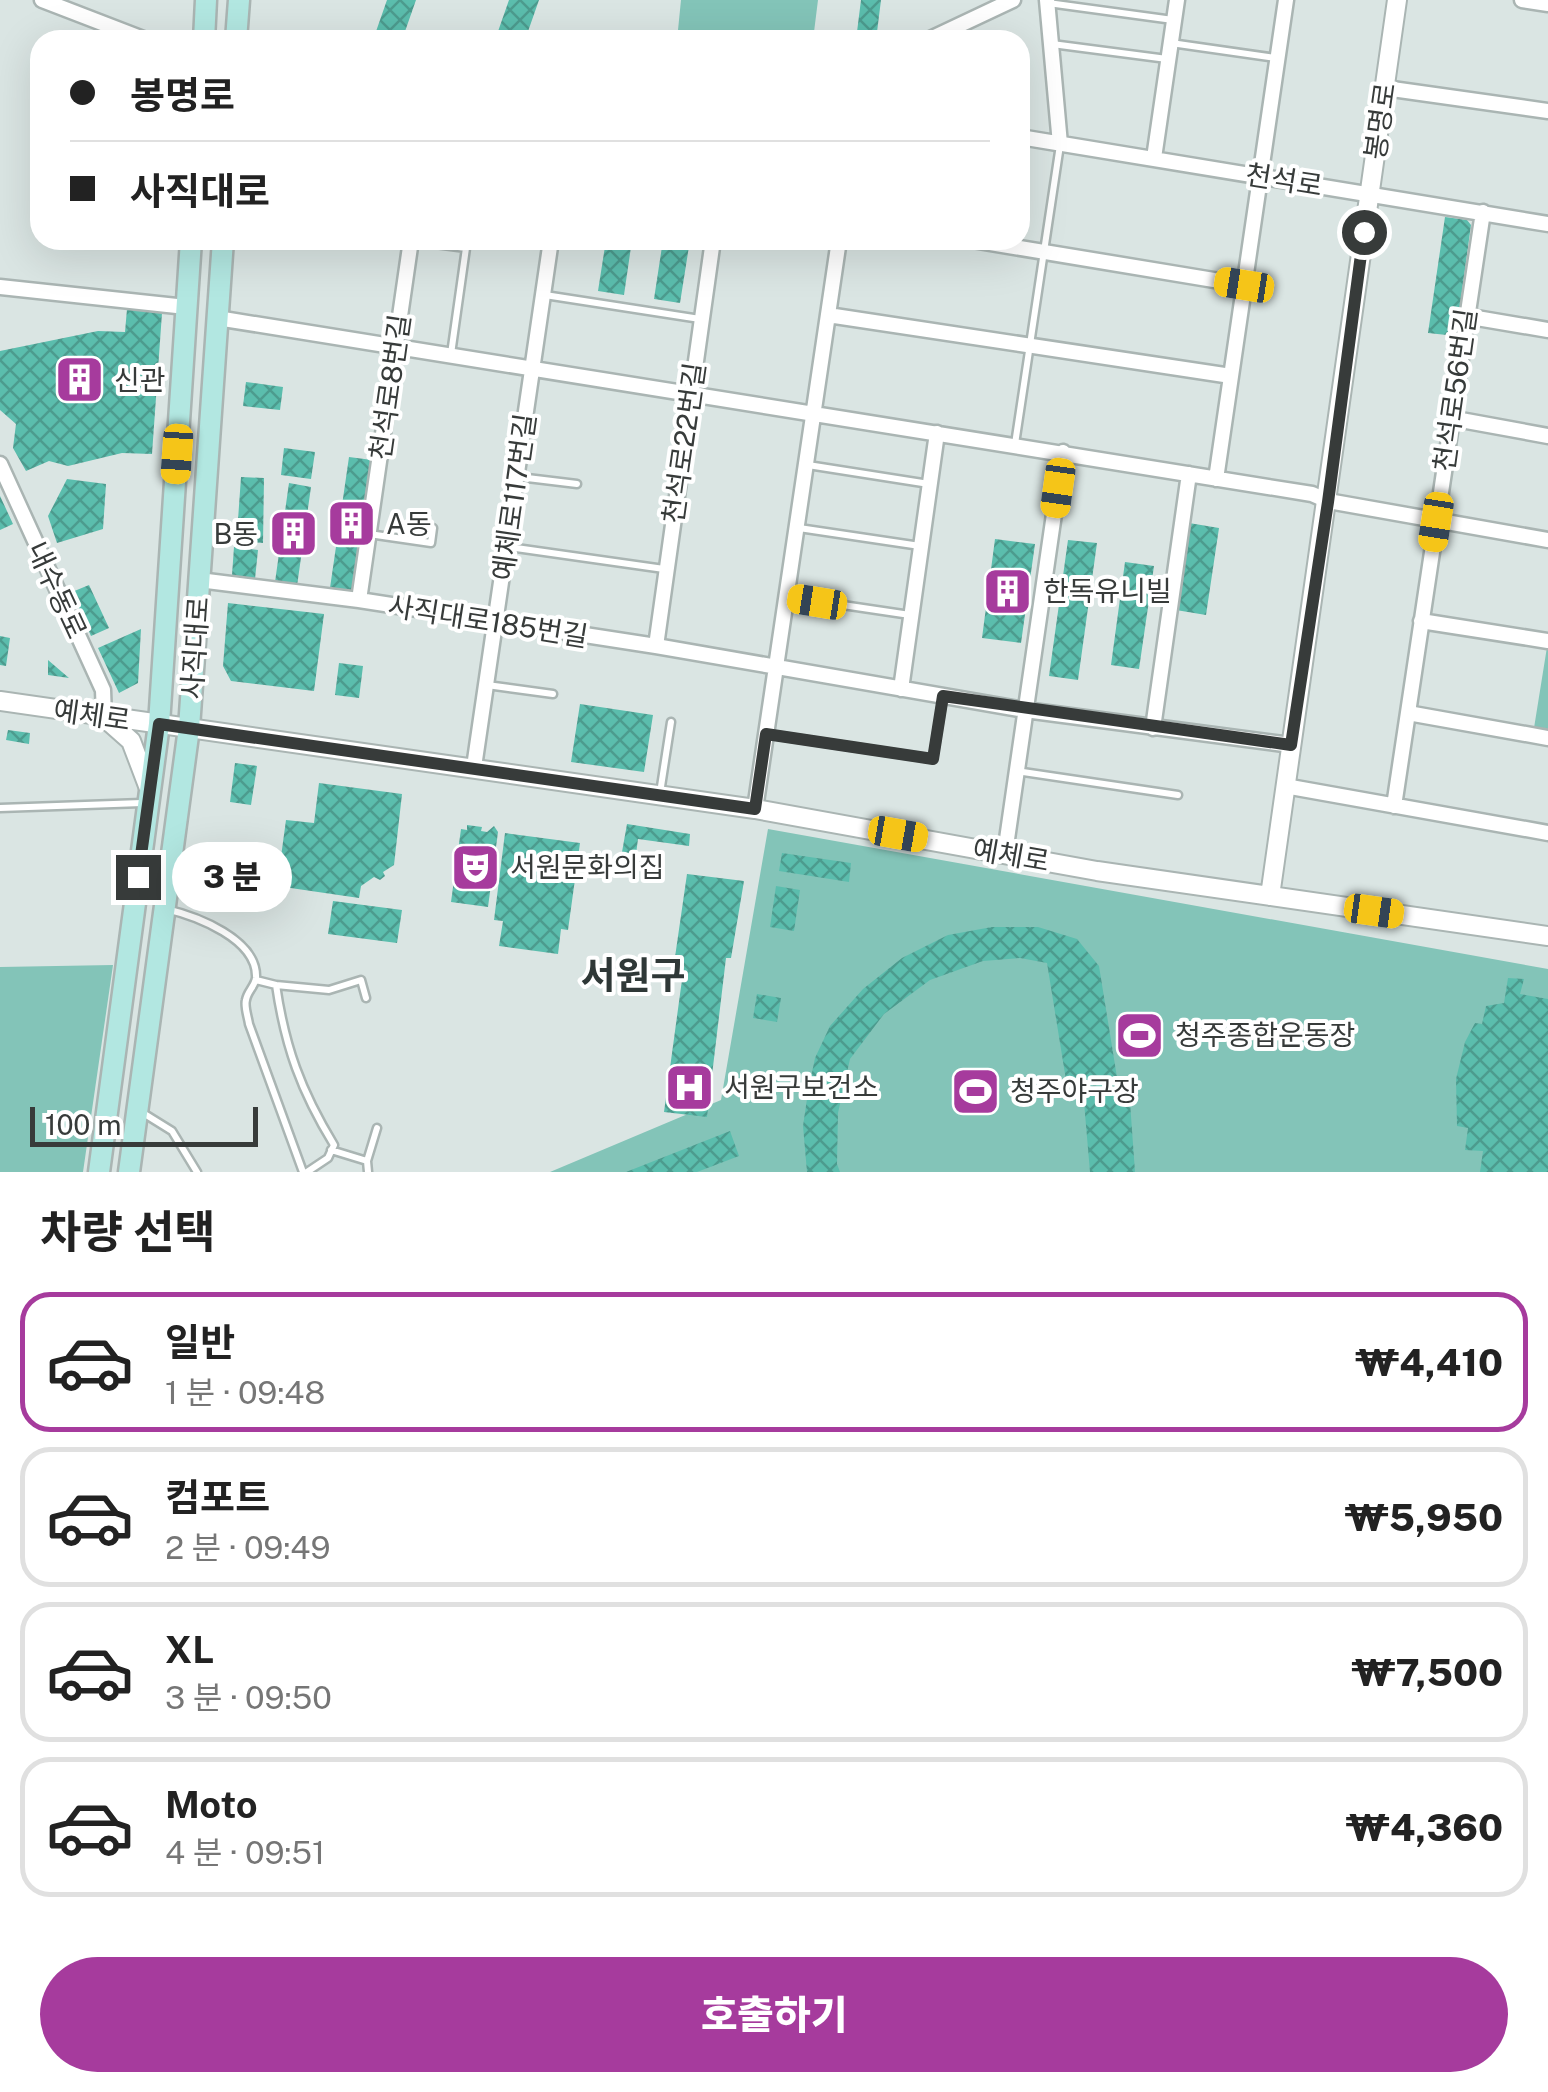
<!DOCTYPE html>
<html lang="ko">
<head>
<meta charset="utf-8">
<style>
	body { margin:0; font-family:"Public Sans","Noto Sans KR",sans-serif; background:#f2f2f2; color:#222; height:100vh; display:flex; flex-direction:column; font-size:38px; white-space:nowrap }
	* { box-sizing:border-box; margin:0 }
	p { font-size:32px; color:#767676 }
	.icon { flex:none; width:55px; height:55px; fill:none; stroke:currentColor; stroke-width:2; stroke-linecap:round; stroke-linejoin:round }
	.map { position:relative; height:1172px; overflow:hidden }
	.side { display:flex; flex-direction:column; background:#fff; flex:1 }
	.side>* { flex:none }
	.guide { position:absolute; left:30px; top:30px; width:1000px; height:220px; border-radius:30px; box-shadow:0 10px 40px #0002; display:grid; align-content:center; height:220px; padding:0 40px; background:#fff }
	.scale { position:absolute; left:30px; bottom:25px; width:228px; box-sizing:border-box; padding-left:10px; border:5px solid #373b3a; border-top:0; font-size:28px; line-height:35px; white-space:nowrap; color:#373b3a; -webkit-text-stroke:8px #fff; paint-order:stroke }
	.end { position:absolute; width:45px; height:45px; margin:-22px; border:12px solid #373b3a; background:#fff; box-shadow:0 0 0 5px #fff }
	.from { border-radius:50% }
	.bubble { position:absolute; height:70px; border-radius:35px; background:#fff; box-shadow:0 10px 40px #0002; font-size:32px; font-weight:800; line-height:70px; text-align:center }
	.car { position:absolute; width:30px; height:60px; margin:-30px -15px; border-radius:12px; box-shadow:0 0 8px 2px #0007; background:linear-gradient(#f5c518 24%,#345 0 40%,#f5c518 0 76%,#345 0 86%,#f5c518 0) }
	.guide b { display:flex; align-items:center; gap:35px; height:95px; font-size:38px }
	.guide b+b { border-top:2px solid #e0e0e0 }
	.guide i { width:25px; height:25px; background:#222 }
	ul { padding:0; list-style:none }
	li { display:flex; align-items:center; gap:30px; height:140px; margin:0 20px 15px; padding:0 20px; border:5px solid #e0e0e0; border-radius:30px }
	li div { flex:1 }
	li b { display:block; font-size:38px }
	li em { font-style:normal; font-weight:800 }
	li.current { border-color:#a63b9d }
	li>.icon { width:90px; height:90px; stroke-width:1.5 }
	h2 { padding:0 40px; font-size:45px; line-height:120px }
	.button { display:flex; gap:20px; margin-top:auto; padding:20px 40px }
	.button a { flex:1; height:115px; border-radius:60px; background:#a63b9d; color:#fff; font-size:40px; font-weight:800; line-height:115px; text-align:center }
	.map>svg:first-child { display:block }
	.green { fill:#83c4b8 }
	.building { fill:url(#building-cross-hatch) }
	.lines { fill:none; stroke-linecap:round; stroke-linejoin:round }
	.service-casing { stroke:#aab5b3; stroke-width:11 }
	.minor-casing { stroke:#aab5b3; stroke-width:19 }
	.tertiary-casing { stroke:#aab5b3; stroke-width:22 }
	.secondary-casing { stroke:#aab5b3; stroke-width:25 }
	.service { stroke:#fff; stroke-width:6 }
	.minor { stroke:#fff; stroke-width:14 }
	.tertiary { stroke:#fff; stroke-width:18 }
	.secondary { stroke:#b2e7e1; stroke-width:20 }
	.route { stroke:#373b3a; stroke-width:12 }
	.labels { text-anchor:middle; stroke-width:8; stroke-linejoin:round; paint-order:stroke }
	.street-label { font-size:28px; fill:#373b3a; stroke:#fff }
	.poi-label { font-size:28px; fill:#373b3a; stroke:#fff; text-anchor:start }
	.district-label { font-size:38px; font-weight:bold; fill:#2f3837; stroke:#fff }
</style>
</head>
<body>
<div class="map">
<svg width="1548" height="1172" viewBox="0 0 1548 1172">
	<defs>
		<pattern id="building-cross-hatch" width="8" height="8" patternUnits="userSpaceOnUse" patternTransform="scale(2.5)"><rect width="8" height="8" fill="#5bbdad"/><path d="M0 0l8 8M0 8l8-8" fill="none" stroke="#4c9b8e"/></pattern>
	</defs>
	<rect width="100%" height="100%" fill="#dae5e3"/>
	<path class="green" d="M681 0H818L813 40H677Z
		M1547 647H1548V730L1534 728Z
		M768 829 1548 969V1172H550L721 1100Z
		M113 965 83 1172H0V967Z"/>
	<path class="building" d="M387 0H416L402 40H373Z
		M509 0H539L525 40H495Z
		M861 0H881L876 40H856Z
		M1445 217 1467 220 1471 225 1456 336 1428 333Z
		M606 240H632L624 295 598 291Z
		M663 240H690L680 303 654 299Z
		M127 309 162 313 152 454 122 453 68 466 49 461 26 471 13 448 16 424 0 410V351L98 331 125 332Z
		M246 382 283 387 280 410 243 406Z
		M284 448 315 452 311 479 281 475Z
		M349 457 372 460 353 592 330 588Z
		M241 477 264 478 263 543 252 542 253 522 238 520Z
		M67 479 106 484 103 529 57 543 48 516Z
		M289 483 311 487 297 586 275 582Z
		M0 496 13 524 0 530Z
		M1189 523 1219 528 1206 615 1176 610Z
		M995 539 1035 544 1021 643 982 638Z
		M1068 540 1097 543 1078 680 1049 676Z
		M234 547 258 550 255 579 232 575Z
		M1125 562 1154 566 1139 669 1111 665Z
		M89 585 109 628 91 636 72 592Z
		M228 603 324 614 314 691 231 681 223 666Z
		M141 629 138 683 119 693 98 648Z
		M0 636 10 638 6 666 0 665Z
		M48 660 69 678 48 675Z
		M339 663 363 666 359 698 335 695Z
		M580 704 653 715 644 772 571 762Z
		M8 730 30 733 29 744 6 740Z
		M235 763 257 766 251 805 230 802Z
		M319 783 402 794 394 865 383 872 385 876 380 880 374 877 361 886 359 898 277 886 286 820 314 823Z
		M627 824 690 834 689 846 638 839 636 854 622 852Z
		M467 825 482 827 481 831 487 832 494 826 498 832 488 907 451 902 461 829 467 830Z
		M505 833 580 843 568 930 561 929 558 954 499 946 503 921 494 920Z
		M782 853 851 863 849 882 779 871Z
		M687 874 744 881 731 958H726L707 1117 664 1112 684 965 674 964Z
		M776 886 800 890 794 931 770 927Z
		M333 901 402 910 397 943 328 934Z
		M992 927H1038L1077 939 1099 966 1121 1102H1130L1135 1172H1090L1084 1102 1066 1080 1047 963 1020 958 983 961 930 980 884 1014 850 1059 838 1113 837 1164 840 1172H807L803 1126 808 1092 815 1058 830 1026 863 989 902 958 948 935Z
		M1508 978 1524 979 1520 994 1548 999V1172H1480L1483 1151 1465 1150 1468 1128 1457 1126 1456 1079 1465 1042 1475 1023 1482 1024 1486 1006 1504 1003Z
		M757 994 781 998 777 1022 753 1018Z
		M730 1131 739 1156 697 1172H626Z"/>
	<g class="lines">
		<defs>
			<path id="service" d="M1048 3 1173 20
				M1171 43 1276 58
				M1052 44 1167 59
				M412 241 466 248 451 354
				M545 295 700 319
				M1015 444 1060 145
				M808 465 929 484
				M519 477 577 484
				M799 528 920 546
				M369 534 431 543 433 528
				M509 547 664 569
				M789 597 910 615
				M487 685 553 694
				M766 734 933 759 943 697
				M1016 771 1178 795
				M660 793 671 722
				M0 808 142 803
				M166 909C196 916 258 939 256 978 255 986 247 992 246 1000 244 1006 248 1017 249 1024L303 1172
				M256 980 276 985
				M143 1113 172 1131 197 1172
				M331 1150 367 1161 377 1128
				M367 1161 368 1172
				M307 1172 328 1158 334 1145C301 1091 285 1047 276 985L329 990 361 980 366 998"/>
			<path id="minor" d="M42 0 146 40
				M1047 0 1060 144
				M1522 0 1548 4
				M928 40 1013 0
				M1385 88 1548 111
				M1020 137 1548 224
				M1154 158 1177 0
				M972 240 1244 285
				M0 287 186 307
				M828 315 1231 376
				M1465 316 1548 330
				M217 318 1312 494 1328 501 1548 540
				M1450 418 1548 436
				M0 464 103 690 104 717
				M1216 479 1286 0
				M199 580 359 600 656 646 1025 710 1291 745
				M359 600 411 240
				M1421 621 1548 641
				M656 646 713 240
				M901 689 937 433
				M1408 713 1548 738
				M1153 728 1189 474
				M474 767 551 240
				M1285 786 1548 833
				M1394 806 1483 212
				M755 809 839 240
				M1005 853 1063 452"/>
			<path id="tertiary" d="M0 701 755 809 1097 871 1548 936
				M105 718 131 741 150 791
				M1270 896 1397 0"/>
			<path id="secondary" d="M204 40 206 0
				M236 40 239 0
				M99 1172 159 724 191 240
				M129 1172 189 728 223 240"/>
		</defs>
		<use href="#service" class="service-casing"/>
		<use href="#minor" class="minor-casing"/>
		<use href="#tertiary" class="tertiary-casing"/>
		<use href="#secondary" class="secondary-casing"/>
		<use href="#service" class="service"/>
		<use href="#minor" class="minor"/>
		<use href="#tertiary" class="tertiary"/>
		<use href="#secondary" class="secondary"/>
	</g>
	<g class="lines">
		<path class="route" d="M138 877 159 724 755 809 766 734 933 759 943 696 1291 745 1328 502 1364 232"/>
	</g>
	<defs>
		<symbol id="building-square" viewBox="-11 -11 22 22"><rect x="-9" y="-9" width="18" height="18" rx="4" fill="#a63b9d" stroke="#fff"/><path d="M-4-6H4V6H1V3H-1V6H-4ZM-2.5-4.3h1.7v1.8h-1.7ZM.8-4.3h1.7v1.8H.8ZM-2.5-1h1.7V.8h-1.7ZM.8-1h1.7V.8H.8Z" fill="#fff"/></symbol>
		<symbol id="theatre-square" viewBox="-11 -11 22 22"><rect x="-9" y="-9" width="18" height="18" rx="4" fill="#a63b9d" stroke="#fff"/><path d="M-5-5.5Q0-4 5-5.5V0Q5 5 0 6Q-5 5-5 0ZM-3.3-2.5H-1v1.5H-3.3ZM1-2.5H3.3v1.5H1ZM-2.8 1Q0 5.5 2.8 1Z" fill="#fff"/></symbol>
		<symbol id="stadium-square" viewBox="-11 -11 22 22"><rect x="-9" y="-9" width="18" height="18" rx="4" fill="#a63b9d" stroke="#fff"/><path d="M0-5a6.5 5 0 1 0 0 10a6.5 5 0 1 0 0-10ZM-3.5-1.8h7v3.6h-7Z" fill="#fff"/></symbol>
		<symbol id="hospital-square" viewBox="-11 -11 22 22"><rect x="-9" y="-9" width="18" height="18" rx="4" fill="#a63b9d" stroke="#fff"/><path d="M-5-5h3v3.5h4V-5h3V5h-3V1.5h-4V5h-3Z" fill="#fff"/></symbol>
	</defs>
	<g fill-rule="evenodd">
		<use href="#building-square" x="52" y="352" width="55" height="55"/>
		<use href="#building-square" x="324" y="496" width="55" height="55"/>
		<use href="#building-square" x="266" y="506" width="55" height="55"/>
		<use href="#building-square" x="980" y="564" width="55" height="55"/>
		<use href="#theatre-square" x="448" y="840" width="55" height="55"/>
		<use href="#stadium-square" x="1112" y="1008" width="55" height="55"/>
		<use href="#hospital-square" x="662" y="1060" width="55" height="55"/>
		<use href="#stadium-square" x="948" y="1064" width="55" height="55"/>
	</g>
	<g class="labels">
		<g class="street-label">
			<text transform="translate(1380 121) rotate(-82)" y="10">봉명로</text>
			<text transform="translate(1284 180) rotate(9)" y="10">천석로</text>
			<text transform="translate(390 387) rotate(-82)" y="10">천석로8번길</text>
			<text transform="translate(1455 390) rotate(-82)" y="10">천석로56번길</text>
			<text transform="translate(684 443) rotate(-82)" y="10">천석로22번길</text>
			<text transform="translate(514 497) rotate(-82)" y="10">예체로117번길</text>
			<text transform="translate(57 590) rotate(65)" y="10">내수동로</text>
			<text transform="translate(488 621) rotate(9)" y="10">사직대로185번길</text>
			<text transform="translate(195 648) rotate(-86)" y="10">사직대로</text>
			<text transform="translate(92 715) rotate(8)" y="10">예체로</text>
			<text transform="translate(1011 855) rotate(10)" y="10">예체로</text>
		</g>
		<g class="poi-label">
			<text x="114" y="390">신관</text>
			<text x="386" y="534">A동</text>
			<text x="258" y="544" text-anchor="end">B동</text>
			<text x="1043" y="601">한독유니빌</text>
			<text x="510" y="877">서원문화의집</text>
			<text x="1175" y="1045">청주종합운동장</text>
			<text x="724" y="1097">서원구보건소</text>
			<text x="1010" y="1101">청주야구장</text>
		</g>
		<g class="district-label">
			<text x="633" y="989">서원구</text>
		</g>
	</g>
</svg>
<div class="scale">100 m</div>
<i class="end from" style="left:1364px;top:232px"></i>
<i class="end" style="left:138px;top:877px"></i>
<div class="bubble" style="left:172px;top:842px;width:120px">3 분</div>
<i class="car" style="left:1244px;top:285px;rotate:279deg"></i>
<i class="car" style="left:177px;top:454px;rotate:184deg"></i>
<i class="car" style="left:1058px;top:488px;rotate:188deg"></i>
<i class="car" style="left:1436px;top:522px;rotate:189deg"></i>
<i class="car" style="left:817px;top:602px;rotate:279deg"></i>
<i class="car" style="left:898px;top:834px;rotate:100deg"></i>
<i class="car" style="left:1374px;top:911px;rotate:98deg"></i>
<div class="guide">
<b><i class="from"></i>봉명로</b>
<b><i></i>사직대로</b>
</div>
</div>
<section class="side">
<h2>차량 선택</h2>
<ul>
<li class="current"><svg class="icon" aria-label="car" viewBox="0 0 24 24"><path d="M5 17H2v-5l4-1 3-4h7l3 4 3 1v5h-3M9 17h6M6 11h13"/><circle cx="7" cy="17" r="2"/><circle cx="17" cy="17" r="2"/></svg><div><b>일반</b><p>1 분 · 09:48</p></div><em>₩4,410</em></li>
<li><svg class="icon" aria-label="car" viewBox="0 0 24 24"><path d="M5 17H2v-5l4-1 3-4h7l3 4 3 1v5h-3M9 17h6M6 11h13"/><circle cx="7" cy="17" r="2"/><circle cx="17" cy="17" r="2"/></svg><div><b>컴포트</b><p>2 분 · 09:49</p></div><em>₩5,950</em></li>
<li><svg class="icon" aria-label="car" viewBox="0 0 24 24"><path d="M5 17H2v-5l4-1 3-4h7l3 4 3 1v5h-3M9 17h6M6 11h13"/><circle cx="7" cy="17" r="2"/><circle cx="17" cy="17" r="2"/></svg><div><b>XL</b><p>3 분 · 09:50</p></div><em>₩7,500</em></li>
<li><svg class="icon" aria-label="car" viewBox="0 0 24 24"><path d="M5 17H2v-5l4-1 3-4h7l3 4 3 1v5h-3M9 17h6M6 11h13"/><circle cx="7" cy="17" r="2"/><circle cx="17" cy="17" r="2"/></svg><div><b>Moto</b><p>4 분 · 09:51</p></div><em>₩4,360</em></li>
</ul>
<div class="button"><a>호출하기</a></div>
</section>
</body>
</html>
